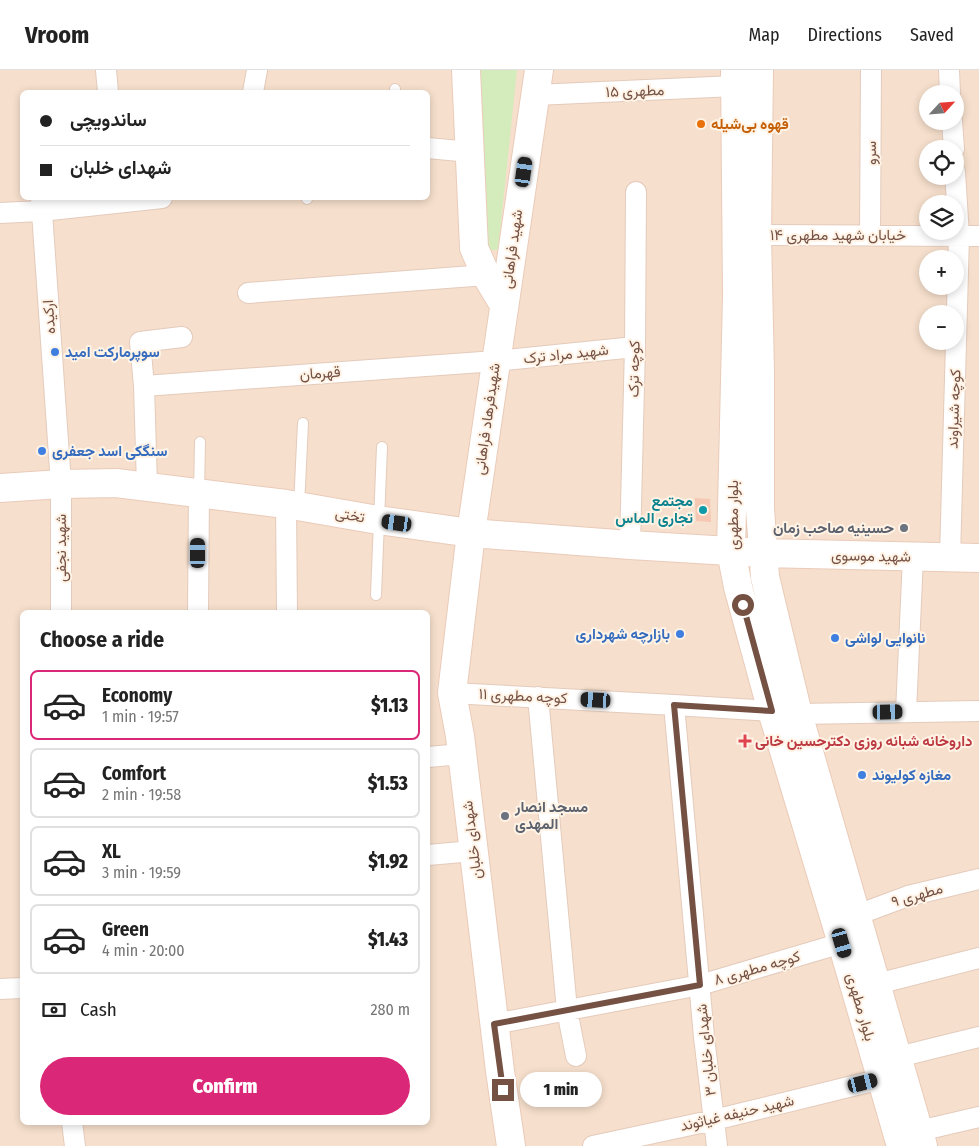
<!DOCTYPE html>
<html lang="en">
<head>
<meta charset="utf-8">
<style>
	body { margin:0; font-family:"Fira Sans Condensed",Vazirmatn,sans-serif; background:#f6f6f6; color:#222; height:100vh; display:flex; flex-direction:column; font-size:19px; white-space:nowrap }
	* { box-sizing:border-box; margin:0 }
	p { font-size:16px; color:#767676 }
	.icon { flex:none; width:28px; height:28px; fill:none; stroke:currentColor; stroke-width:2; stroke-linecap:round; stroke-linejoin:round }
	.map { position:relative; flex:1; overflow:hidden }
	.details { position:absolute; left:20px; top:540px; width:410px; height:515px; display:flex; flex-direction:column; background:#fff; border-radius:8px; box-shadow:0 2px 8px #0003 }
	.details>* { flex:none }
	.top-card { position:absolute; left:20px; top:20px; width:410px; height:110px; border-radius:8px; box-shadow:0 2px 8px #0003; display:grid; align-content:center; height:110px; padding:0 20px; background:#fff }
	.needle { width:32px; rotate:64deg }
	.buttons { position:absolute; left:919px; top:15px; display:grid; gap:10px }
	.buttons a { display:grid; place-items:center; width:45px; height:45px; border-radius:50%; background:#fff; box-shadow:0 2px 8px #0003; font-size:25px }
	.end { position:absolute; width:22px; height:22px; margin:-11px; border:6px solid #755144; background:#fff; box-shadow:0 0 0 2px #fff }
	.from { border-radius:50% }
	.bubble { position:absolute; height:35px; border-radius:18px; background:#fff; box-shadow:0 2px 8px #0003; font-size:16px; font-weight:800; line-height:35px; text-align:center }
	.car { position:absolute; width:15px; height:30px; margin:-15px -8px; border-radius:6px; box-shadow:0 0 4px 1px #0007; background:linear-gradient(#222 24%,#8ab4d8 0 40%,#222 0 76%,#8ab4d8 0 86%,#222 0) }
	.top-card b { display:flex; align-items:center; gap:18px; height:48px; font-size:19px }
	.top-card b+b { border-top:1px solid #e0e0e0 }
	.top-card i { width:12px; height:12px; background:#222 }
	ul { padding:0; list-style:none }
	li { display:flex; align-items:center; gap:15px; height:70px; margin:0 10px 8px; padding:0 10px; border:2px solid #e0e0e0; border-radius:8px }
	li div { flex:1 }
	li b { display:block; font-size:19px }
	li em { font-style:normal; font-weight:800 }
	li.current { border-color:#db2777 }
	li>.icon { width:45px; height:45px; stroke-width:1.5 }
	h2 { padding:0 20px; font-size:22px; line-height:60px }
	.pay { display:flex; align-items:center; gap:12px; height:55px; padding:0 20px; font-size:19px }
	.pay p { margin-inline-start:auto }
	.action { display:flex; gap:10px; margin-top:auto; padding:10px 20px }
	.action a { flex:1; height:58px; border-radius:30px; background:#db2777; color:#fff; font-size:20px; font-weight:800; line-height:58px; text-align:center }
	header { display:flex; align-items:center; gap:30px; box-sizing:border-box; height:70px; padding:0 25px; background:#fff; border-bottom:1px solid #e0e0e0 }
	header strong { font-size:24px }
	nav { display:flex; gap:28px; margin-inline-start:auto; font-size:18px }
	.map>svg:first-child { display:block }
	.residential { fill:#f6dfcc; fill-rule:evenodd }
	.green { fill:#d4ecbc }
	.building { fill:#f6c7b3 }
	.lines { fill:none; stroke-linecap:round; stroke-linejoin:round }
	.lane-casing { stroke:#e4cbbc; stroke-width:12 }
	.street-casing { stroke:#e4cbbc; stroke-width:22 }
	.secondary-casing { stroke:#eacbb9; stroke-width:30 }
	.lane { stroke:#fff; stroke-width:10 }
	.street { stroke:#fff; stroke-width:20 }
	.secondary { stroke:#fff; stroke-width:28 }
	.route { stroke:#755144; stroke-width:6 }
	.food-dot { fill:#e8710a; stroke:#fff3e6; stroke-width:2 }
	.shop-dot { fill:#3f7fe0; stroke:#fff3e6; stroke-width:2 }
	.culture-dot { fill:#0f9aa8; stroke:#fff3e6; stroke-width:2 }
	.worship-dot { fill:#6b7280; stroke:#fff3e6; stroke-width:2 }
	.health-dot { fill:#e0444e; stroke:#fff3e6; stroke-width:2 }
	.labels { text-anchor:middle; stroke-width:4; stroke-linejoin:round; paint-order:stroke }
	.street-label { font-size:15px; fill:#755144; stroke:#fff3e6 }
	.food-label { font-size:15px; font-weight:bold; fill:#c56008; stroke:#fff3e6; text-anchor:start }
	.shop-label { font-size:15px; font-weight:bold; fill:#366cbe; stroke:#fff3e6; text-anchor:start }
	.culture-label { font-size:15px; font-weight:bold; fill:#0d838f; stroke:#fff3e6; text-anchor:end }
	.worship-label { font-size:15px; font-weight:bold; fill:#5b616d; stroke:#fff3e6; text-anchor:end }
	.health-label { font-size:15px; font-weight:bold; fill:#be3a42; stroke:#fff3e6; text-anchor:start }
</style>
</head>
<body>
<header>
<strong>Vroom</strong>
<nav><a>Map</a><a>Directions</a><a>Saved</a></nav>
</header>
<div class="map">
<svg width="979" height="1076" viewBox="0 0 979 1076">
	<rect width="100%" height="100%" fill="#feeede"/>
	<path class="residential" d="M0 0H979V1076H0ZM22 22H428V128H22ZM928 24H955V51H928ZM928 79H955V106H928ZM928 134H955V161H928ZM928 189H955V216H928ZM928 244H955V271H928ZM22 542H428V1052H22Z"/>
	<path class="green" d="M475 0H517L498 180H482Z"/>
	<path class="building" d="M695 428 710 429 711 452 696 451Z"/>
	<g class="lines">
		<defs>
			<path id="lane" d="M395 22V19
				M307 129V128
				M199 422 200 372
				M299 436 303 353
				M376 525 382 377"/>
			<path id="street" d="M106 0 108 22
				M949 0 950 24
				M253 22 257 0
				M535 25 735 16
				M952 51 954 79
				M428 78 470 82
				M41 128 61 414V542
				M0 143 41 141 162 128
				M757 165 979 166
				M870 165 871 0
				M248 223 486 205
				M144 316 140 272 182 267
				M147 416 144 316 496 291 635 277
				M286 434 287 542
				M630 475 635 277 636 122
				M950 487 959 166 955 102
				M198 542 199 423
				M452 623 674 635 772 641
				M538 627 567 940 576 986
				M674 635 704 967 717 1076
				M906 642 913 487
				M798 644 979 641
				M428 687 462 684
				M428 785 473 781
				M857 845 908 826 979 809
				M877 914 979 888
				M0 919 22 918
				M494 954 700 915 842 873
				M898 987 979 967
				M72 1052 75 1076
				M919 1061 979 1047
				M593 1076 714 1050 881 1009"/>
			<path id="secondary" d="M466 0 474 178 486 205 504 235
				M735 0 737 226 731 481 738 517 772 641 842 873 901 1076
				M759 0 757 165 760 301V439L765 507 798 644 923 1076
				M0 418 61 414 116 413 286 434 378 450 471 463 630 475 763 483 979 488
				M511 1076 500 1001 460 666 452 623 471 463 539 0"/>
		</defs>
		<use href="#lane" class="lane-casing"/>
		<use href="#street" class="street-casing"/>
		<use href="#secondary" class="secondary-casing"/>
		<use href="#lane" class="lane"/>
		<use href="#street" class="street"/>
		<use href="#secondary" class="secondary"/>
	</g>
	<g class="lines">
		<path class="route" d="M503 1020 494 954 700 915 674 635 772 641 743 535"/>
	</g>
	<circle class="food-dot" cx="701" cy="54" r="5"/>
	<g class="shop-dot">
		<circle cx="55" cy="282" r="5"/>
		<circle cx="42" cy="381" r="5"/>
		<circle cx="680" cy="564" r="5"/>
		<circle cx="835" cy="568" r="5"/>
		<circle cx="862" cy="705" r="5"/>
	</g>
	<circle class="culture-dot" cx="703" cy="440" r="5"/>
	<g class="worship-dot">
		<circle cx="904" cy="458" r="5"/>
		<circle cx="505" cy="746" r="5"/>
	</g>
	<path class="health-dot" d="M742.5 663.5h5v5h5v5h-5v5h-5v-5h-5v-5h5z"/>
	<g class="labels">
		<g class="street-label">
			<text transform="translate(635 21) rotate(-2)" y="5">مطهری ۱۵</text>
			<text transform="translate(871 83) rotate(-90)" y="5">سرو</text>
			<text x="838" y="170">خیابان شهید مطهری ۱۴</text>
			<text transform="translate(512 179) rotate(-82)" y="5">شهید فراهانی</text>
			<text transform="translate(49 247) rotate(-94)" y="5">ارکیده</text>
			<text transform="translate(566 284) rotate(-6)" y="5">شهید مراد ترک</text>
			<text transform="translate(634 299) rotate(-89)" y="5">کوچه ترک</text>
			<text transform="translate(320 303) rotate(-4)" y="5">قهرمان</text>
			<text transform="translate(954 339) rotate(-88)" y="5">کوچه شیراوند</text>
			<text transform="translate(487 349) rotate(-82)" y="5">شهیدفرهاد فراهانی</text>
			<text transform="translate(350 445) rotate(10)" y="5">تختی</text>
			<text transform="translate(733 445) rotate(-90)" y="5">بلوار مطهری</text>
			<text transform="translate(61 478) rotate(-90)" y="5">شهید نجفی</text>
			<text transform="translate(871 486) rotate(1)" y="5">شهید موسوی</text>
			<text transform="translate(523 626) rotate(3)" y="5">کوچه مطهری ۱۱</text>
			<text transform="translate(472 770) rotate(-97)" y="5">شهدای خلبان</text>
			<text transform="translate(917 825) rotate(-16)" y="5">مطهری ۹</text>
			<text transform="translate(757 898) rotate(-16)" y="5">کوچه مطهری ۸</text>
			<text transform="translate(861 937) rotate(74)" y="5">بلوار مطهری</text>
			<text transform="translate(706 980) rotate(-96)" y="5">شهدای خلبان ۳</text>
			<text transform="translate(737 1043) rotate(-13)" y="5">شهید حنیفه غیاثوند</text>
		</g>
		<g class="food-label">
			<text x="711" y="59">قهوه بی‌شیله</text>
		</g>
		<g class="shop-label">
			<text x="65" y="287">سوپرمارکت امید</text>
			<text x="52" y="386">سنگکی اسد جعفری</text>
			<text x="670" y="569" text-anchor="end">بازارچه شهرداری</text>
			<text x="845" y="573">نانوایی لواشی</text>
			<text x="872" y="710">مغازه کولیوند</text>
		</g>
		<g class="culture-label">
			<text x="693" y="436">مجتمع<tspan x="693" dy="17">تجاری الماس</tspan></text>
		</g>
		<g class="worship-label">
			<text x="894" y="463">حسینیه صاحب زمان</text>
			<text x="515" y="742" text-anchor="start">مسجد انصار<tspan x="515" dy="17">المهدی</tspan></text>
		</g>
		<g class="health-label">
			<text x="755" y="676">داروخانه شبانه روزی دکترحسین خانی</text>
		</g>
	</g>
</svg>
<div class="buttons">
<a><svg class="needle" viewBox="-14 -14 28 28"><path d="M0-13l5 13h-10z" fill="#e53935"/><path d="M0 13l5-13h-10z" fill="#767676"/></svg></a>
<a><svg class="icon" aria-label="locate" viewBox="0 0 24 24"><circle cx="12" cy="12" r="6"/><path d="M12 2v4M12 18v4M2 12h4M18 12h4"/></svg></a>
<a><svg class="icon" aria-label="layers" viewBox="0 0 24 24"><path d="M12 4l9 5-9 5-9-5zM3 14l9 5 9-5"/></svg></a>
<a>+</a>
<a>−</a>
</div>
<i class="end from" style="left:743px;top:535px"></i>
<i class="end" style="left:503px;top:1020px"></i>
<div class="bubble" style="left:520px;top:1002px;width:82px">1 min</div>
<i class="car" style="left:524px;top:102px;rotate:8deg"></i>
<i class="car" style="left:397px;top:453px;rotate:278deg"></i>
<i class="car" style="left:198px;top:483px;rotate:0deg"></i>
<i class="car" style="left:596px;top:630px;rotate:273deg"></i>
<i class="car" style="left:888px;top:642px;rotate:89deg"></i>
<i class="car" style="left:842px;top:873px;rotate:164deg"></i>
<i class="car" style="left:863px;top:1013px;rotate:76deg"></i>
<div class="top-card">
<b><i class="from"></i>ساندویچی</b>
<b><i></i>شهدای خلبان</b>
</div>
<section class="details">
<h2>Choose a ride</h2>
<ul>
<li class="current"><svg class="icon" aria-label="car" viewBox="0 0 24 24"><path d="M5 17H2v-5l4-1 3-4h7l3 4 3 1v5h-3M9 17h6M6 11h13"/><circle cx="7" cy="17" r="2"/><circle cx="17" cy="17" r="2"/></svg><div><b>Economy</b><p>1 min · 19:57</p></div><em>$1.13</em></li>
<li><svg class="icon" aria-label="car" viewBox="0 0 24 24"><path d="M5 17H2v-5l4-1 3-4h7l3 4 3 1v5h-3M9 17h6M6 11h13"/><circle cx="7" cy="17" r="2"/><circle cx="17" cy="17" r="2"/></svg><div><b>Comfort</b><p>2 min · 19:58</p></div><em>$1.53</em></li>
<li><svg class="icon" aria-label="car" viewBox="0 0 24 24"><path d="M5 17H2v-5l4-1 3-4h7l3 4 3 1v5h-3M9 17h6M6 11h13"/><circle cx="7" cy="17" r="2"/><circle cx="17" cy="17" r="2"/></svg><div><b>XL</b><p>3 min · 19:59</p></div><em>$1.92</em></li>
<li><svg class="icon" aria-label="car" viewBox="0 0 24 24"><path d="M5 17H2v-5l4-1 3-4h7l3 4 3 1v5h-3M9 17h6M6 11h13"/><circle cx="7" cy="17" r="2"/><circle cx="17" cy="17" r="2"/></svg><div><b>Green</b><p>4 min · 20:00</p></div><em>$1.43</em></li>
</ul>
<div class="pay"><svg class="icon" aria-label="cash" viewBox="0 0 24 24"><path d="M3 7h18v10H3z"/><circle cx="12" cy="12" r="2"/></svg>Cash<p>280 m</p></div>
<div class="action"><a>Confirm</a></div>
</section>
</div>
</body>
</html>
